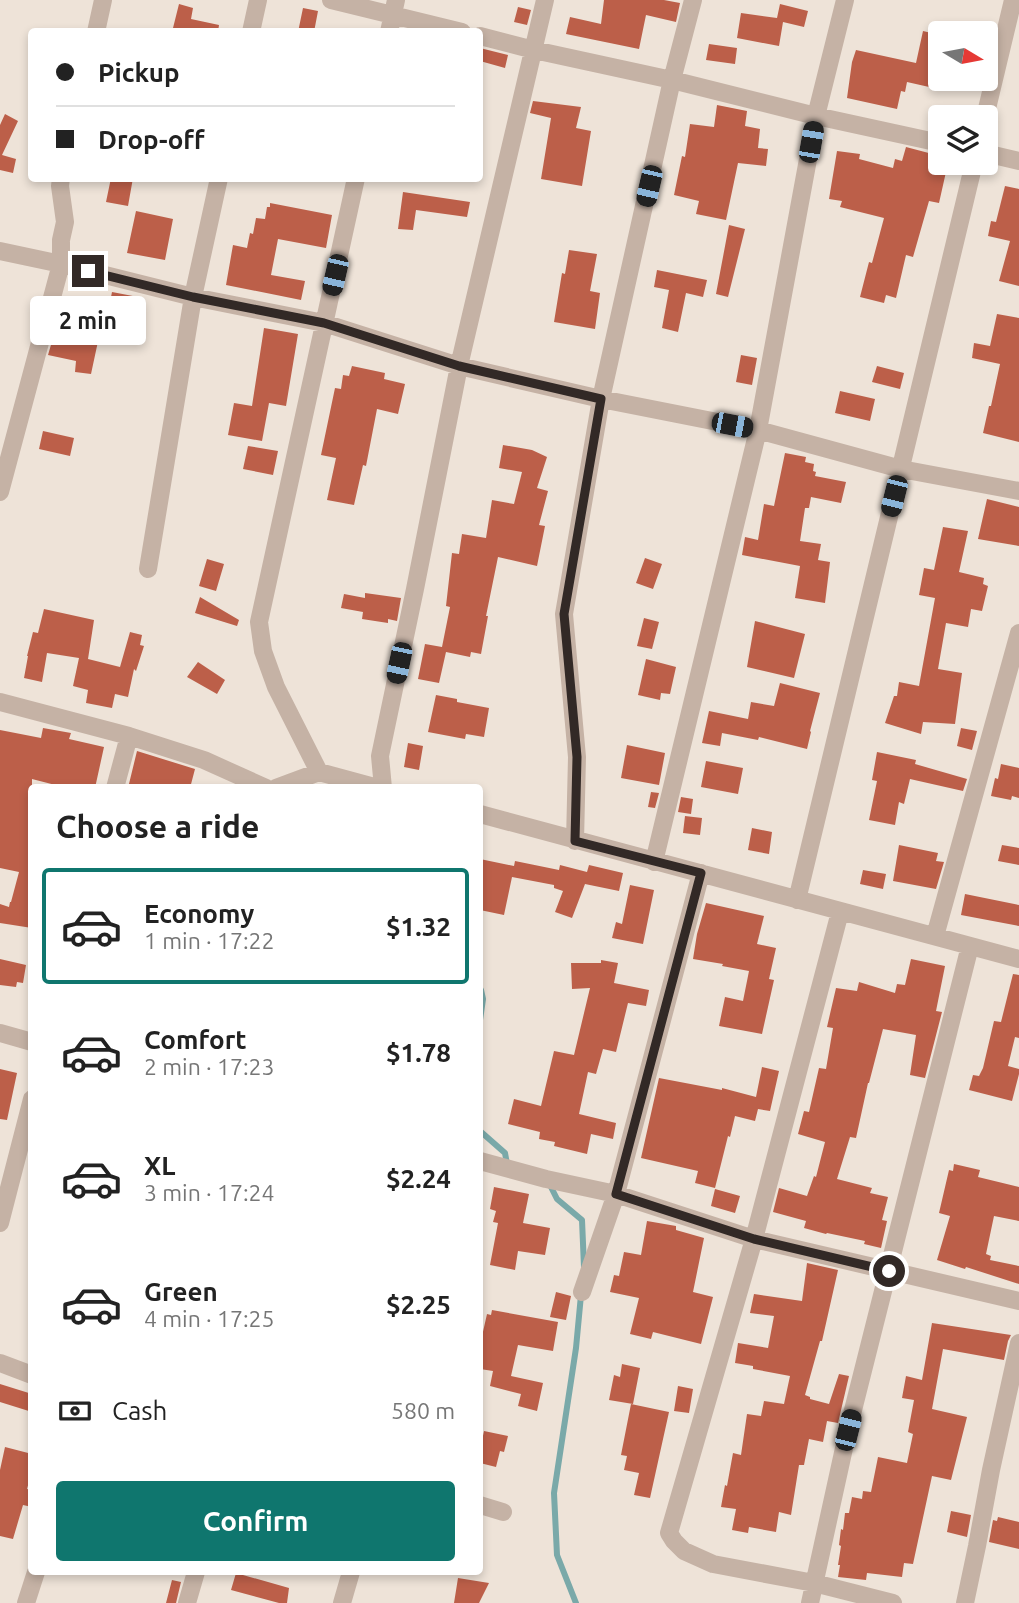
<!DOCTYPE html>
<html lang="en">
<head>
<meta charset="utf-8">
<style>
	body { margin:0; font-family:Ubuntu,sans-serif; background:#f2f2f2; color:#222; height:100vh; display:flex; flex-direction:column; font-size:26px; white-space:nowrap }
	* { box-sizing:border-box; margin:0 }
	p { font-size:23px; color:#767676 }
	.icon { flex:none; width:38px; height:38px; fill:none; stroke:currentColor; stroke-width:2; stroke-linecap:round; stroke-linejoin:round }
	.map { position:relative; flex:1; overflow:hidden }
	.details { position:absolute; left:28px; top:784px; width:455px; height:791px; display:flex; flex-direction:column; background:#fff; border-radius:7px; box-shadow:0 4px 10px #0003 }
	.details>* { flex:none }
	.hud { position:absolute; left:28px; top:28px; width:455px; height:154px; border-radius:7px; box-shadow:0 4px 10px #0003; display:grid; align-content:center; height:154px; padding:0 28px; background:#fff }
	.needle { width:46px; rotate:100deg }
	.controls { position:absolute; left:928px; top:21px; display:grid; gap:14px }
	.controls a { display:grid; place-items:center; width:70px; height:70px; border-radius:7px; background:#fff; box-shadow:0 4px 10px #0003; font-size:35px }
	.end { position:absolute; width:32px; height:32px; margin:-16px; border:9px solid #322926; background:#fff; box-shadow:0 0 0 4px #fff }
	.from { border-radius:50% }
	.bubble { position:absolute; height:49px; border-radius:7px; background:#fff; box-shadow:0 4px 10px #0003; font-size:23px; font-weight:700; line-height:49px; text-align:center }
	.car { position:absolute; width:21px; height:42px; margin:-21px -10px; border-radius:9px; box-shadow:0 0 5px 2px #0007; background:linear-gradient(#222 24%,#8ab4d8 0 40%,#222 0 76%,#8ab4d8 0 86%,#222 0) }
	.hud b { display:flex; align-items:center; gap:24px; height:66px; font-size:26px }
	.hud b+b { border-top:2px solid #e0e0e0 }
	.hud i { width:18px; height:18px; background:#222 }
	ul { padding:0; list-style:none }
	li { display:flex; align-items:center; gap:21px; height:116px; margin:0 14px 10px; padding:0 14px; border:4px solid transparent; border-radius:7px }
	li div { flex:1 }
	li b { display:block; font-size:26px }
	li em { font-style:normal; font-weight:700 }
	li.selected { border-color:#0f766e }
	li>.icon { width:63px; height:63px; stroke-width:1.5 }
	h2 { padding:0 28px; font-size:32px; line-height:84px }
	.pay { display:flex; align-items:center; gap:18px; height:77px; padding:0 28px; font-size:26px }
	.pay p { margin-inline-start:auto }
	.button { display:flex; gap:14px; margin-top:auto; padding:14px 28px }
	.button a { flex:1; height:80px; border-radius:7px; background:#0f766e; color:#fff; font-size:28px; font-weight:700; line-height:80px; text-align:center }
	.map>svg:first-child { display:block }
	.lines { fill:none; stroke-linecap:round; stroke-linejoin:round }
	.stream { stroke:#7aa9a9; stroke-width:6 }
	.building { fill:#bc5f49 }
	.minor { stroke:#c5b2a5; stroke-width:18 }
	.route { stroke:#322926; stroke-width:9 }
</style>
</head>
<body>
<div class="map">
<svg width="1019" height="1603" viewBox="0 0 1019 1603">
	<rect width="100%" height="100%" fill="#eee3d8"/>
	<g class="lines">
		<path class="stream" d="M480 1020 483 999 481 990
			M480 1125V1131L505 1153 507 1164
			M549 1183 557 1199 582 1220 584 1267
			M576 1603 557 1555 554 1493 576 1348 581 1295"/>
	</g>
	<path class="building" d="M604 0H664L680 3 676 22 646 15 639 49 566 34 570 17 601 24Z
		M179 4 193 8 191 19 219 25 218 32H172Z
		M780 4 808 11 804 27 783 22 779 46 737 38 741 13 777 18Z
		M518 7 531 10 527 25 514 22Z
		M303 8 318 11 314 32H298Z
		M923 31 940 35 933 69 940 71 938 89 907 82 905 92 901 91 897 109 847 98 852 62 856 50 916 63Z
		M709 44 737 48 735 64 706 60Z
		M480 48 508 55 505 68 480 61Z
		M533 101 581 107 576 128 591 131 582 186 541 179 551 118 530 113Z
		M717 105 747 111 745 126 760 129 758 148 768 149 766 166 738 163 726 220 696 214 699 201 674 195 682 156 685 157 690 124 714 127Z
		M5 114 18 121 2 155 16 159 13 173 0 170V125Z
		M906 147 940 156V163H948L939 203 929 201 913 257 906 255 896 298 886 295 884 303 860 297 869 262 872 263 884 218 840 207 842 201 829 199 837 151 860 154 859 159 893 168 895 159 902 161Z
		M111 178H133L128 206 106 202Z
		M1005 186 1019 189V286L999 281 1010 241 988 236 991 221 996 222Z
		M403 192 470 202 467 217 416 210 413 230 398 229Z
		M270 203 332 215 326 248 278 239 271 275 305 281 301 300 226 285 233 245 247 248 250 233 253 234 256 218 265 219 267 207H270Z
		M136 211 173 219 165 260 127 253Z
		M729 225 745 229 728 297 716 294Z
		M569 250 597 254 590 291 600 293 595 329 554 322 562 273 565 274Z
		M657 270 707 280 703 297 686 293 678 332 662 328 669 290 654 287Z
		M112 292 138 297 135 312 109 307Z
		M997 314 1019 318V442L983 433 989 406H991L1000 364 972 358 974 343 990 346Z
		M73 326 100 332 91 374 75 372 76 361 48 355 53 338 70 342Z
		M264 328 298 334 286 406 269 403 262 441 228 435 234 403 252 406Z
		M741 355 757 358 752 385 736 382Z
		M352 366 385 373 384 379 405 384 398 414 377 409 366 466 363 465 354 505 327 500 336 458 321 455 335 388 341 389 343 375 349 376Z
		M877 366 904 373 900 389 872 382Z
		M840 391 875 399 870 421 835 413Z
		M43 431 74 438 70 456 39 449Z
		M503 445 532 450 547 457 537 488 548 491 539 525 545 526 537 566 498 557 486 616H488L481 654 471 652 470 657 446 652 439 683 418 679 425 644 442 647 450 607 446 606 452 553 459 554 462 534 486 538 492 500 514 504 522 472 499 468Z
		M248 446 278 451 273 475 243 469Z
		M785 453 806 457 805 462 814 464 813 471 816 472 815 476 846 482 841 503 811 497 809 508H805L800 541 821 544 818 560 830 562 825 603 795 598 800 566 742 555 745 537 758 540 764 504 774 506Z
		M987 499 1019 507V546L978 539Z
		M943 527 968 531 959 572 984 578 983 584 988 586 982 611 971 609 968 627 946 623 938 669 962 673 955 724 923 722 921 734 885 723 894 696H897L899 682 919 686 935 598 919 595 924 568 934 570Z
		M645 558 662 564 653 589 636 583Z
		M207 559 224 564 216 591 199 586Z
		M365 593 401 598 397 621 388 619V623L362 619 363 612 341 608 344 594 365 598Z
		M200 597 239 620 237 626 195 613Z
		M44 609 94 620 88 659 120 667 130 632 142 635 140 645 144 646 136 671 134 669 128 697 115 694 112 708 86 703 88 690 73 686 79 658 47 653 42 682 24 678 28 656H27L33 632 38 633Z
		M644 618 659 622 652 649 637 646Z
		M755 621 805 634 794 678 747 667Z
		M646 659 676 667 670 694 661 693 660 700 638 695Z
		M198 662 225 680 217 694 187 677Z
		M780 683 820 693 810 731 811 732 807 749 759 737 758 740 722 733 720 746 702 743 709 711 748 719 751 702 774 706Z
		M436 695 457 699V702L489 708 484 737 466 734 465 739 428 732Z
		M43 728 71 733 69 739 104 747 95 788H67L32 779V928L0 923V904L9 907 10 902H11L19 872 0 868V730L41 738Z
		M961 728 977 731 972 750 957 746Z
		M408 743 423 746 419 770 404 767Z
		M627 745 665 753 659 785 621 778Z
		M137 751 195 769 190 788H128Z
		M877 752 916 760 915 764 967 779 963 791 910 779 904 804 899 802 895 825 869 820 877 781 872 780Z
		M706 761 743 768 738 794 701 787Z
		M1001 764 1019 768V798L1012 796 1011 800 991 796 995 778 998 779Z
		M651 792 659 793 655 808 648 807Z
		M681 797 693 799 691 814 678 812Z
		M685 816 702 818 700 835 683 833Z
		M752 828 772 832 769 854 748 850Z
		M899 845 938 853 936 861 944 862 936 889 893 881Z
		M1002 845 1019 848V865L998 861Z
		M480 859 514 866 515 861 559 870 560 865 587 872 589 865 623 873 619 891 585 884 572 918 555 912 563 891 554 888V885L512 877 504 915 480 910Z
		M863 870 886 874 883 889 860 884Z
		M630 885 654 890 643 944 612 938 616 922 622 924Z
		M965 894 1019 905V926L961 915Z
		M706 903 764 916 757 944 776 948 769 979 774 980 762 1034 719 1026 725 997 743 1001 749 971 722 966 723 964 693 959 697 934Z
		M0 959 26 965 23 983 17 982 16 987 0 985Z
		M911 959 945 966 936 1011 942 1012 925 1078 910 1075 916 1035 883 1029 869 1083H868L856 1138 850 1137 837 1179 872 1188 870 1193 888 1197 882 1220 887 1221 881 1248 864 1244 865 1241 827 1233 826 1234 804 1228 806 1221 773 1212 779 1188 807 1196 814 1176 816 1177 825 1142 798 1134 804 1111 809 1112 819 1068 826 1069 833 1028 827 1027 836 988 857 991 859 982 895 993 897 984 905 985Z
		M601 960 618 963 614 983 649 990 646 1006 628 1003 616 1052 603 1049 596 1074 588 1072 579 1114 616 1123 613 1139 591 1134 587 1154 554 1146 555 1142 539 1139 540 1132 508 1124 514 1099 541 1106 554 1051 574 1055 590 988 572 989 571 963H601Z
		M1013 974 1019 975V1038L1015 1037 1008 1066 1019 1069V1074L1012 1101 969 1090 973 1075 979 1076 983 1068 994 1021 1001 1022Z
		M762 1067 779 1071 770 1111 758 1109 755 1121 735 1116 730 1137 728 1136 715 1188 695 1183 698 1171 641 1158 659 1078 722 1090V1088L756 1097Z
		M0 1069 17 1073 7 1120 0 1119Z
		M954 1164 980 1170 978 1177 1019 1187V1221L994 1216 986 1254 991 1256 990 1260 1019 1266V1284L966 1267 965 1269 937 1260 950 1216 939 1213 949 1170 953 1171Z
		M494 1187 529 1194 523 1223 550 1228 545 1255 518 1251 515 1270 490 1265 498 1223 493 1222 496 1211 490 1209Z
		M715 1189 740 1196 735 1213 711 1206Z
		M647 1221 676 1226V1230L704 1238 693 1292 713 1297 701 1344 653 1332 651 1339 630 1334 639 1298 610 1292 614 1275 619 1276 624 1252 641 1255Z
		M807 1263 838 1270 822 1341H820L805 1395 810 1397V1399L829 1404 839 1374 849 1376 838 1423 827 1421 823 1442 809 1439 804 1465H799L791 1515 779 1512 776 1532 749 1527 748 1533 732 1530 736 1509 721 1507 725 1485 727 1486 733 1453 741 1455 747 1414 761 1416 764 1401 784 1404 790 1376 753 1369V1366L735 1363 738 1343 768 1348 774 1316 750 1313 754 1294 802 1301Z
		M556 1292 571 1296 566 1320 550 1317Z
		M492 1310 558 1322 553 1351 518 1345 511 1376 543 1383 537 1411 518 1406 521 1394 490 1386 493 1371 480 1369V1345L487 1314 491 1315Z
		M932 1323 1011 1335 1008 1341 1004 1360 943 1349 932 1409 967 1417 951 1480 932 1476 913 1564 904 1563 902 1577 867 1573 866 1580 838 1577 840 1565H838L841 1546 839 1545 841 1529 843 1530 845 1513H849L852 1497 862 1499 863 1491 871 1492 878 1457 907 1463 913 1434 908 1432 914 1400 902 1398 906 1376 922 1380Z
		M622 1364 640 1368 633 1404 609 1400 614 1375 620 1377Z
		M0 1384 32 1394V1412L0 1402Z
		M678 1386 693 1389 689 1413 674 1411Z
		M631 1404 669 1412 650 1498 634 1495 639 1473 624 1470 627 1456 621 1455Z
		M484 1431 508 1436 504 1452 500 1451 496 1467 480 1463V1450Z
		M5 1447 32 1454V1471L27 1489 32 1490V1507L23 1505 13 1539 0 1536V1470Z
		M951 1511 971 1515 967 1537 947 1532Z
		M998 1517 1019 1522V1549L989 1542 993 1520 997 1521Z
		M236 1573 289 1588 287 1603H279L231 1590Z
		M458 1578 489 1583 479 1603H454Z
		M172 1580 181 1582 176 1603H166Z"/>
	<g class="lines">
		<path class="minor" d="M331 0 462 32
			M96 32 103 0
			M251 32 258 0
			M389 32 396 0
			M480 36 534 50 672 80 816 116 940 143
			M985 117 1013 0
			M985 153 1019 161
			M0 251 61 264 193 297 324 323 459 366 601 399 758 430 901 469 1019 491
			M0 492 61 264V240L65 222 60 186 61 178
			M148 569 193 297 219 178
			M0 702 129 736 204 760 266 788
			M319 772 276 687 263 651 259 622 356 178
			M115 788 129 736
			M276 788 319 772 378 788
			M383 788 380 756 415 589 459 366 545 0
			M480 814 1019 959
			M575 841 577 757 564 614 601 399 672 80 693 0
			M654 862 758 430 816 116 845 0
			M797 900 974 163
			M840 912 754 1239 669 1533 674 1541 684 1551 713 1564 814 1583 893 1603
			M935 936 1019 633
			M0 1033 32 1042
			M480 1161 546 1179 616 1194 754 1239 1019 1301
			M0 1223 32 1099
			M582 1292 616 1194 701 873
			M0 1363 32 1375
			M480 1505 503 1512
			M26 1603 36 1572
			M187 1603 196 1572
			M342 1603 351 1572
			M810 1603 848 1430 970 946
			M965 1603 977 1546 991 1470 1019 1343"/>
	</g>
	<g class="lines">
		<path class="route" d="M88 271 193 297 324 323 459 366 601 399 564 614 577 757 575 841 701 873 616 1194 754 1239 889 1271"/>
	</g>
</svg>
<div class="controls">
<a><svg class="needle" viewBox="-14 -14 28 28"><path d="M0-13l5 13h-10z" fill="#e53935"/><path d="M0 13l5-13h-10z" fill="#767676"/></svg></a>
<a><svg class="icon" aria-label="layers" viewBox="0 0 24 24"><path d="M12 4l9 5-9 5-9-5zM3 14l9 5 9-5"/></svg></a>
</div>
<i class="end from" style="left:889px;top:1271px"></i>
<i class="end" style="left:88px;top:271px"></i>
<div class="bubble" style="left:30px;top:296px;width:116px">2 min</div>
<i class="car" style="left:811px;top:142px;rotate:10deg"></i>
<i class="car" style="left:649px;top:186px;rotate:193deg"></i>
<i class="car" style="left:335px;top:275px;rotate:193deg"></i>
<i class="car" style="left:732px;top:425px;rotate:101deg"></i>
<i class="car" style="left:894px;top:496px;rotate:194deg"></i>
<i class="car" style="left:399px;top:663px;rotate:192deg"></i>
<i class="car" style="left:848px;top:1430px;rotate:14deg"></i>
<div class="hud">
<b><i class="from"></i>Pickup</b>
<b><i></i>Drop-off</b>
</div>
<section class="details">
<h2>Choose a ride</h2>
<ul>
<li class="selected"><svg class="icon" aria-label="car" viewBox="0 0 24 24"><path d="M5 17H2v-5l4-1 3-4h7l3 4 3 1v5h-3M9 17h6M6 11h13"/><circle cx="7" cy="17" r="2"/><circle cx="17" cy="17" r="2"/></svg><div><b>Economy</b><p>1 min · 17:22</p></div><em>$1.32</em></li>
<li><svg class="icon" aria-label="car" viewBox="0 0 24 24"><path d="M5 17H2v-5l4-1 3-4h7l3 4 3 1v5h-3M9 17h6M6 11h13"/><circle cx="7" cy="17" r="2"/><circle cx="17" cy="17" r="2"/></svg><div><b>Comfort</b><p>2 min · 17:23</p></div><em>$1.78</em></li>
<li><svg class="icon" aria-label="car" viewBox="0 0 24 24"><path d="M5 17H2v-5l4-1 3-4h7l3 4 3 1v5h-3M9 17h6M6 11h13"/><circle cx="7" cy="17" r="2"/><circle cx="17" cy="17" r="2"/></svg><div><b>XL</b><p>3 min · 17:24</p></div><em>$2.24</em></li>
<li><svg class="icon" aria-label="car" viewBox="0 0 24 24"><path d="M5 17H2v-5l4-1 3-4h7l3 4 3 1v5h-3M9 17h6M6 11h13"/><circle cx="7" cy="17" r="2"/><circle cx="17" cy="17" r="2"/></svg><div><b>Green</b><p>4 min · 17:25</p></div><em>$2.25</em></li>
</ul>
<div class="pay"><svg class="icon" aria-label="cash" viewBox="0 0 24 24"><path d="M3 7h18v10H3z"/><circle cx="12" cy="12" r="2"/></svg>Cash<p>580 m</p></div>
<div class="button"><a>Confirm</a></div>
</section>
</div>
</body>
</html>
